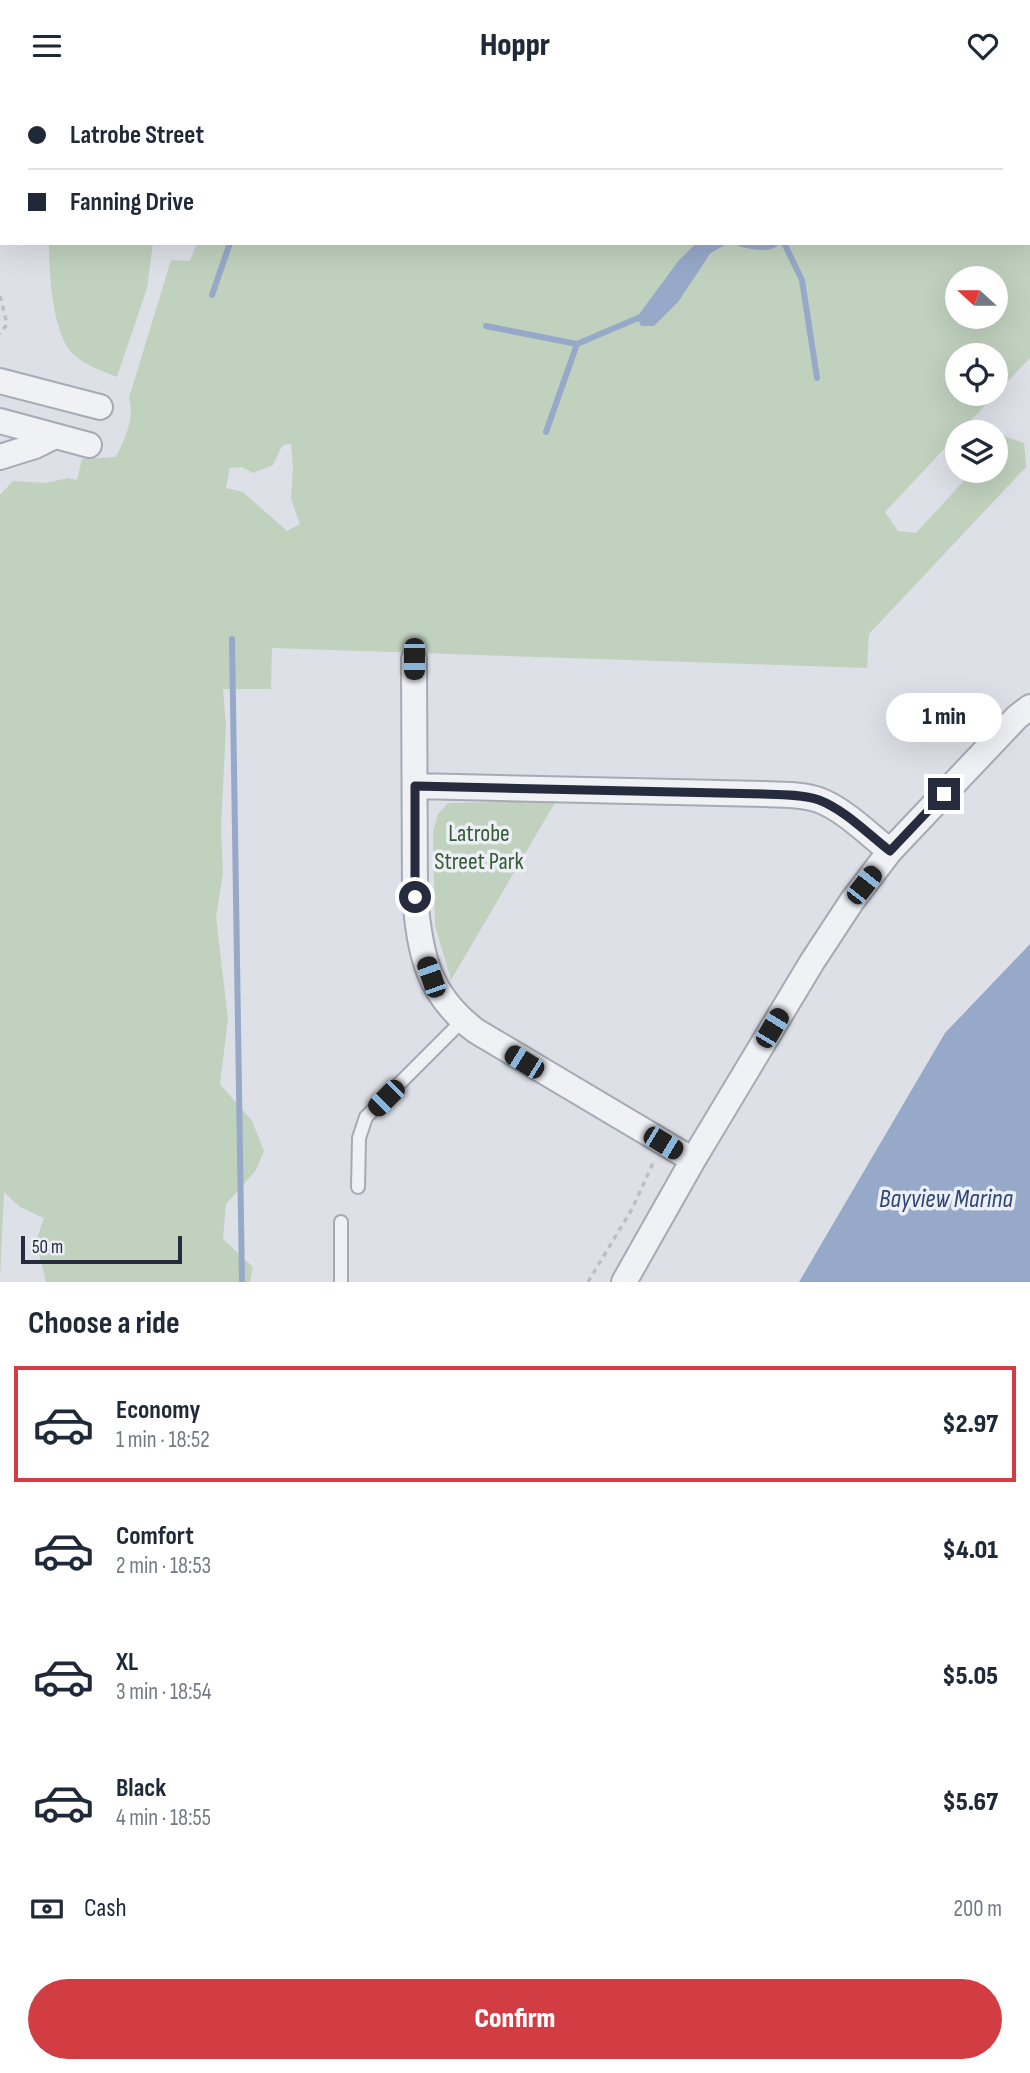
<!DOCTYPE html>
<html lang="en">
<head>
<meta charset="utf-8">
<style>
	body { margin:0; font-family:"Sofia Sans Condensed",sans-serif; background:#f6f6f7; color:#1f2937; height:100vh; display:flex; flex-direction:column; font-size:26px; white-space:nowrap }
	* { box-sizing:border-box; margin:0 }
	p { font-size:23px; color:#747a83 }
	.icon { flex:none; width:38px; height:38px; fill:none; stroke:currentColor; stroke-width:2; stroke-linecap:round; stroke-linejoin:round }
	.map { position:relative; height:1191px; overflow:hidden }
	.drawer { display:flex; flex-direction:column; background:#fff; flex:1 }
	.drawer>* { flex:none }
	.guide { position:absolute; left:0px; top:0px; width:1031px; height:154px; box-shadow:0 7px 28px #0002; display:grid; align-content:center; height:154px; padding:0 28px; background:#fff }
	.needle { width:46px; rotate:291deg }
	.tools { position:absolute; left:945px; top:175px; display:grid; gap:14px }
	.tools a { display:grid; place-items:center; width:63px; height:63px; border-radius:50%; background:#fff; box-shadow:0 7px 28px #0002; font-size:35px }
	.scale { position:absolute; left:21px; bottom:18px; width:161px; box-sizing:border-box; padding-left:7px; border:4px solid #262c3e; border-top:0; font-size:19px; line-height:24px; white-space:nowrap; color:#262c3e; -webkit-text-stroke:5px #eceff5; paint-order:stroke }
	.end { position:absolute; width:32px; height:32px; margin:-16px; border:9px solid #262c3e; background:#fff; box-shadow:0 0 0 4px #fff }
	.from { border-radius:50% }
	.bubble { position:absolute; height:49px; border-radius:24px; background:#fff; box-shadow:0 7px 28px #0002; font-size:23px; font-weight:800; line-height:49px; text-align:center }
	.car { position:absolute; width:21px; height:42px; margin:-21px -10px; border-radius:9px; box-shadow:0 0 5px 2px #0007; background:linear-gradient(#222 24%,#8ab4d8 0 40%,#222 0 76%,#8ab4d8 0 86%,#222 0) }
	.guide b { display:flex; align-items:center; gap:24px; height:66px; font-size:26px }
	.guide b+b { border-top:2px solid #e0e1e3 }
	.guide i { width:18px; height:18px; background:#1f2937 }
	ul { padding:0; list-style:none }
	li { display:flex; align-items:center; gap:21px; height:116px; margin:0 14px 10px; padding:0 14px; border:4px solid transparent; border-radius:0px }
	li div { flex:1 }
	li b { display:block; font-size:26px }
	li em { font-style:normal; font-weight:800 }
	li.on { border-color:#d13d43 }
	li>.icon { width:63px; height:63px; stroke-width:1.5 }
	h2 { padding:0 28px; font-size:32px; line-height:84px }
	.pay { display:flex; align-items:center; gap:18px; height:77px; padding:0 28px; font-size:26px }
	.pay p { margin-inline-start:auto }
	.primary-button { display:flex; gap:14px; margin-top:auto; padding:14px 28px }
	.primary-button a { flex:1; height:80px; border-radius:42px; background:#d13d43; color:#fff; font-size:28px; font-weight:800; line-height:80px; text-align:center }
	header { display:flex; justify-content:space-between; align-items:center; height:91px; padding:0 28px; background:#fff; font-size:32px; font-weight:800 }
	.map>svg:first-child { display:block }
	.green { fill:#c0d1be; fill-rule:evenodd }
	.water { fill:#97a9c9 }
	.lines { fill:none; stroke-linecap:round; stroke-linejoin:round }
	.stream { stroke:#97a9c9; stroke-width:6 }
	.lane-casing { stroke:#a6aab4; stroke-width:16 }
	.street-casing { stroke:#a6aab4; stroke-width:28 }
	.path { stroke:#bbbec5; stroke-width:3.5; stroke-dasharray:5 5; stroke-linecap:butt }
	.lane { stroke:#f0f1f5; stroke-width:12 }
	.street { stroke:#f0f1f5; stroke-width:24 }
	.route { stroke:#262c3e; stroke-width:9 }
	.labels { text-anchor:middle; stroke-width:7; stroke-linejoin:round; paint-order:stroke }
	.park-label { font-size:24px; fill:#365a33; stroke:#eceff5 }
	.water-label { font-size:26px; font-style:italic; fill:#304673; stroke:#eceff5 }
</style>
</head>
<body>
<header><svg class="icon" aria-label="menu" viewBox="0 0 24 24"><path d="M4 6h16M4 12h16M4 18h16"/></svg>Hoppr<svg class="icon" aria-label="heart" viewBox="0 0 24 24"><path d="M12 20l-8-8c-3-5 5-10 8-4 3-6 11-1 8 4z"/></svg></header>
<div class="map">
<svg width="1030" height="1191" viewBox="0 0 1030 1191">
	<rect width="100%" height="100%" fill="#dde0e7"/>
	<path class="green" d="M65 0H198L64 2Z
		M220 0H338L220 2Z
		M356 0H747L749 2H356Z
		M945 0H1030V267L960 341H957V344L885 421 898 440 916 442 973 380H996V355L1004 345 1024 352 1026 376 869 543 867 577 272 557 271 598H223L226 635 221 737 223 782 216 826 228 928 220 993 252 1030 264 1060 256 1079 226 1113 223 1148 253 1176 250 1191H46L36 1150 44 1127 20 1116 4 1101 0 1188V404L13 390 46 392 68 387 77 389 82 368 116 366C125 347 135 328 129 307L171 169 190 170 197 152H696L679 169 696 182 711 163 728 152 740 155 777 156 781 152H1029V2H943ZM957 187H996V226H957ZM957 264H996V303H957ZM291 352 293 375 291 408 300 433 287 440 243 401 226 397 230 377 242 376 253 382 273 374 282 355Z
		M49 152H153L147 197 117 286C102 280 85 274 73 263 52 242 49 181 49 152Z
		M556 710 451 889 435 835 433 741 438 723 448 712Z"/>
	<path class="water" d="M696 152H728L710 163 678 211 654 235H641L637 226 679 169Z
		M729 152H781C769 165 744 157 729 152Z
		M1030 853V1191H799L945 942Z"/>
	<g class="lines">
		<path class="stream" d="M261 2V0
			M784 152 802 189 817 287
			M212 204 230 152
			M486 235 577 253 645 224
			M546 341 577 253
			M232 548 242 1191"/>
		<defs>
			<path id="lane" d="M358 1096 359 1047 366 1026 462 930
				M341 1131V1191"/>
			<path id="street" d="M0 10 2 0
				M0 290 100 316
				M0 330 89 354
				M0 366 35 355 53 346
				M414 568 415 806C420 864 428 904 476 940L693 1069
				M415 695 764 703C782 704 802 703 819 709 845 719 868 743 890 760
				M624 1191 693 1069 812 871 852 810 890 760 1017 626 1030 616"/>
		</defs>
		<use href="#lane" class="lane-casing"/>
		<use href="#street" class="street-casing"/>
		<path class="path" d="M0 119 2 107
			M0 205 7 233 0 243
			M588 1191 632 1118 653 1072"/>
		<use href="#lane" class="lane"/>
		<use href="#street" class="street"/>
	</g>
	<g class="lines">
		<path class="route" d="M415 806V695L764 703C782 704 802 703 819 709 845 719 868 743 890 760L944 703"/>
	</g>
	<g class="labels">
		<g class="park-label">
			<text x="479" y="750">Latrobe<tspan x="479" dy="28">Street Park</tspan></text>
		</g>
		<g class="water-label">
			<text x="946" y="1116">Bayview Marina</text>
		</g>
	</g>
</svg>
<div class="tools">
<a><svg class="needle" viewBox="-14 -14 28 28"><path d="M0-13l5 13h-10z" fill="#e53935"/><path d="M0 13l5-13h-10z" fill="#747a83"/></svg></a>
<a><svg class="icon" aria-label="locate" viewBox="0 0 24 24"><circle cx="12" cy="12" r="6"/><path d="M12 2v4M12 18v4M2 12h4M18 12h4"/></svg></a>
<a><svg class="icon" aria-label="layers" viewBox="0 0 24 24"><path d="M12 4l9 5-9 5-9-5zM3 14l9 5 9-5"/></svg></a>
</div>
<div class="scale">50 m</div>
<i class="end from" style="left:415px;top:806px"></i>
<i class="end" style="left:944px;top:703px"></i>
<div class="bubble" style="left:886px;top:602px;width:116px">1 min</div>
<i class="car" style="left:414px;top:568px;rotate:180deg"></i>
<i class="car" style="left:864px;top:794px;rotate:38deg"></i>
<i class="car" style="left:431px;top:886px;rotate:341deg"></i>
<i class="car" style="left:772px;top:937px;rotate:31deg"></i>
<i class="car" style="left:524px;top:971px;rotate:302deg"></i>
<i class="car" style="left:386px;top:1007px;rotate:225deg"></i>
<i class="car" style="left:663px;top:1052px;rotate:121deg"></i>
<div class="guide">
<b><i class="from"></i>Latrobe Street</b>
<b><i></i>Fanning Drive</b>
</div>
</div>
<section class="drawer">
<h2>Choose a ride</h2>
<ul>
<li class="on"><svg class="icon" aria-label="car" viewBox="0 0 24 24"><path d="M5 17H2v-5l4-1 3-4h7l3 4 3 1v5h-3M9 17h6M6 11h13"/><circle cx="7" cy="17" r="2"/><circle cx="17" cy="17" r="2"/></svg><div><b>Economy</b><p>1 min · 18:52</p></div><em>$2.97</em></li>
<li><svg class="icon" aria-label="car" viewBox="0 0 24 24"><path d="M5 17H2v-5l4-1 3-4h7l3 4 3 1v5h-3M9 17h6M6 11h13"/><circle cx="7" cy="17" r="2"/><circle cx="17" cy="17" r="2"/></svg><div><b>Comfort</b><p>2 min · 18:53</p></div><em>$4.01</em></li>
<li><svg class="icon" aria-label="car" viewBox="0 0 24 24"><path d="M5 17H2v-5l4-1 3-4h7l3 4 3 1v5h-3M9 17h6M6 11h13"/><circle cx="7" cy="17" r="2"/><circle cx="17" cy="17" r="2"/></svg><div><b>XL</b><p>3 min · 18:54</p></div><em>$5.05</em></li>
<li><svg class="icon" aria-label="car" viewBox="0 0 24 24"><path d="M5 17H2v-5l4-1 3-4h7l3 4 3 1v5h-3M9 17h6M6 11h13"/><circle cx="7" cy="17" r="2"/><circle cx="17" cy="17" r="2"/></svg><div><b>Black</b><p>4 min · 18:55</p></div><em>$5.67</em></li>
</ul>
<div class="pay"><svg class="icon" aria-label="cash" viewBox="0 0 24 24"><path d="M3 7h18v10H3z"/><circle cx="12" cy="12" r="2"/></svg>Cash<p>200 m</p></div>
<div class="primary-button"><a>Confirm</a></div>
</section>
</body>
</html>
